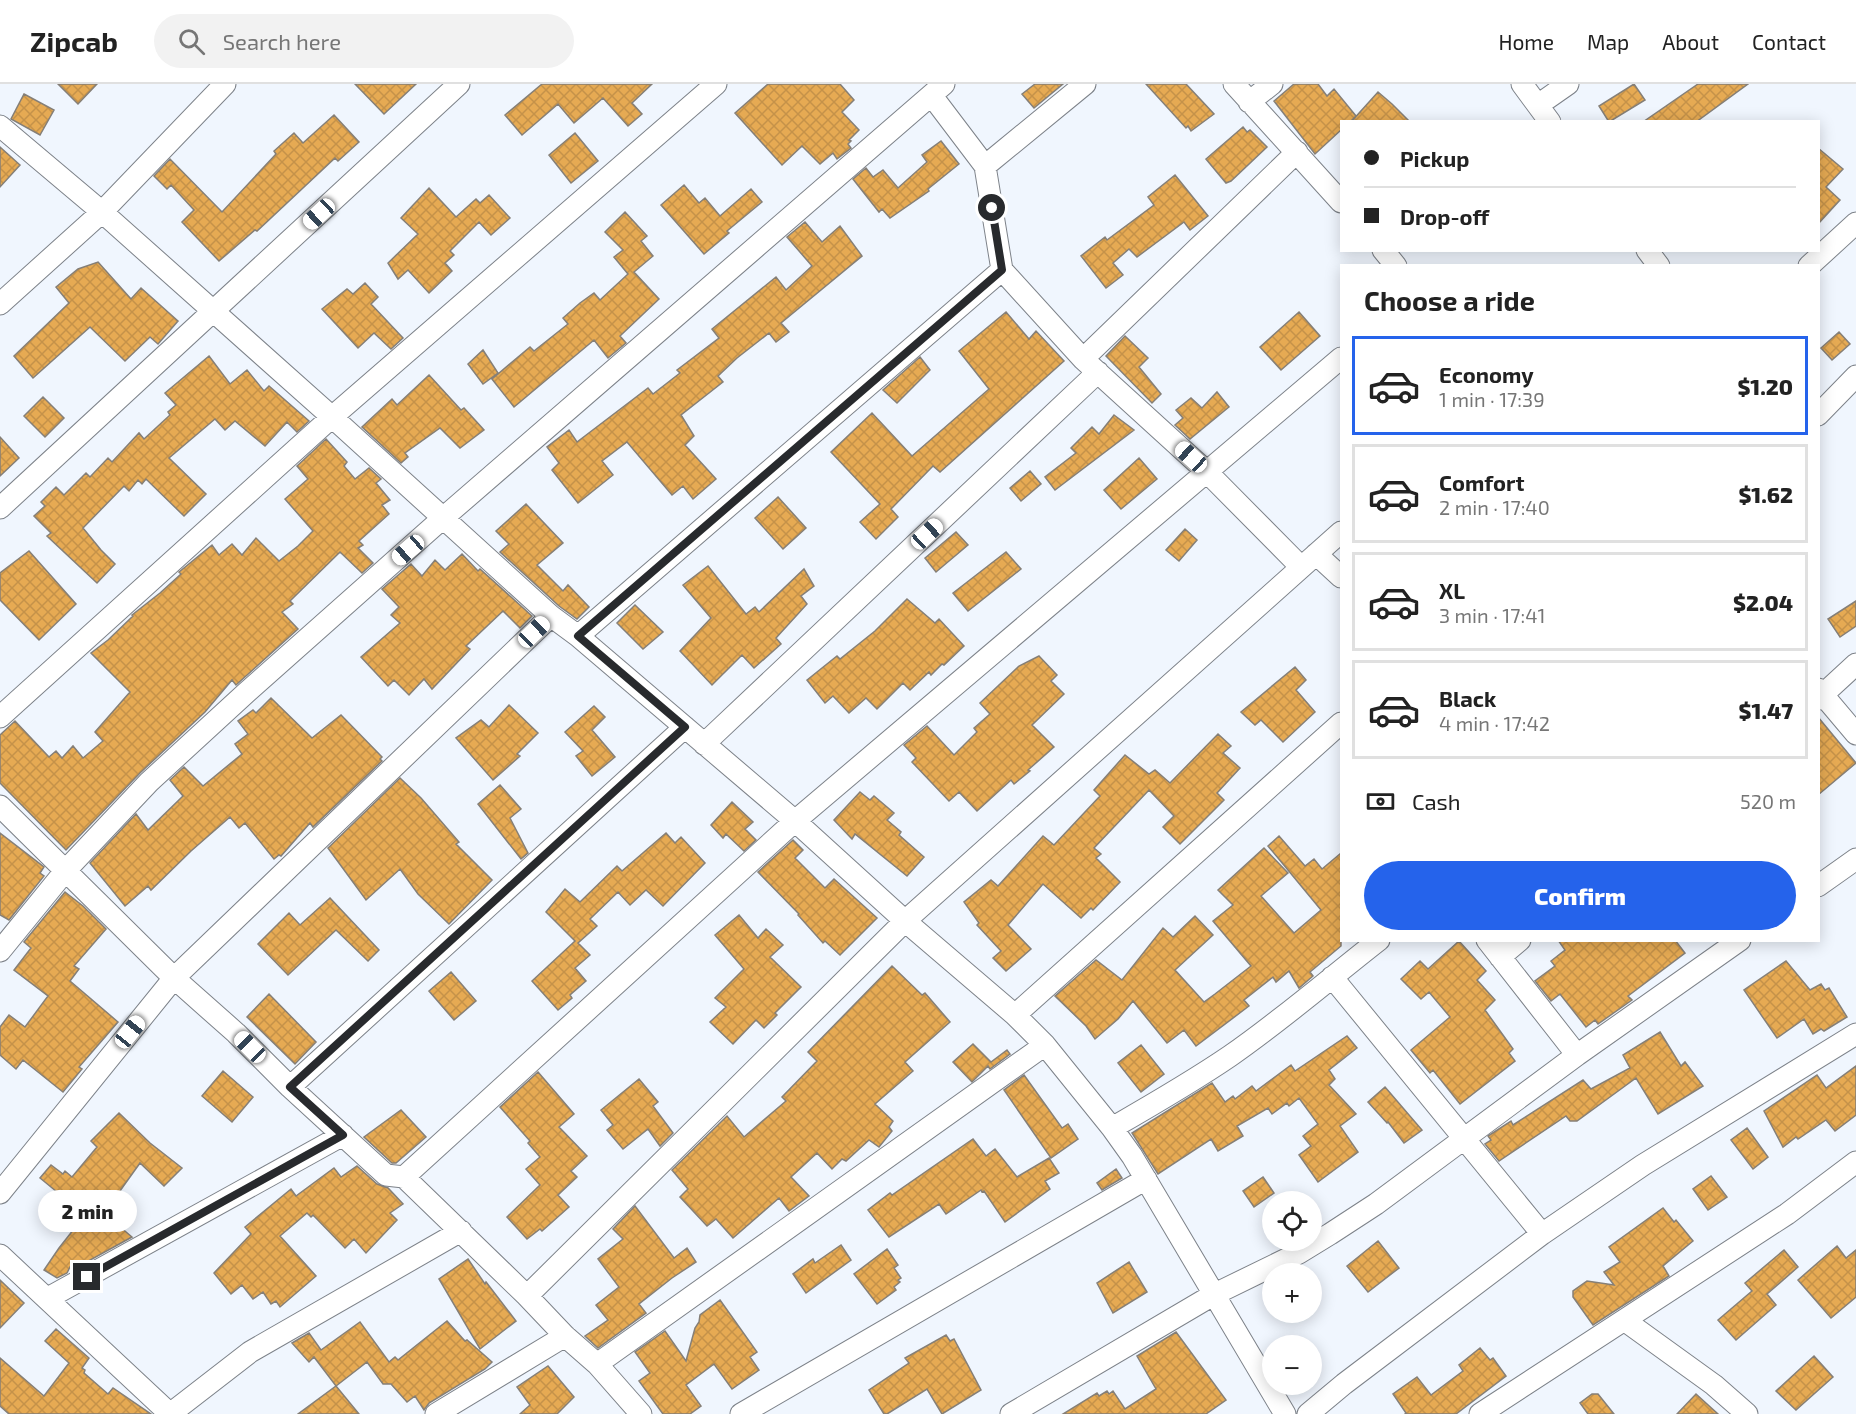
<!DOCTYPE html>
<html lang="en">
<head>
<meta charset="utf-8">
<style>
	body { margin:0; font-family:"Exo 2",sans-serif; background:#f2f2f2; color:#222; height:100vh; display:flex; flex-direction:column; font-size:22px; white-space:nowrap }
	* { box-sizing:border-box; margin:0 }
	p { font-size:20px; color:#767676 }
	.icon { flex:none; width:33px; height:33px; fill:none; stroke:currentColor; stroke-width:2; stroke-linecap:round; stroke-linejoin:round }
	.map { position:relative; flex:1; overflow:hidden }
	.panel { position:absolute; left:1340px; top:180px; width:480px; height:678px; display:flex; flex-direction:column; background:#fff; border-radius:0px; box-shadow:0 3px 15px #0003 }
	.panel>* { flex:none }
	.hud { position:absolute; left:1340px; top:36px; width:480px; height:132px; border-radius:0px; box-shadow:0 3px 15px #0003; display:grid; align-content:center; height:132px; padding:0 24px; background:#fff }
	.controls { position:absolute; left:1262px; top:1107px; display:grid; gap:12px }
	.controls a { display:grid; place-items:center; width:60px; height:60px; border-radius:50%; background:#fff; box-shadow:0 3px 15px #0003; font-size:30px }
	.end { position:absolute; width:27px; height:27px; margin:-14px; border:8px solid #282a2d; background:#fff; box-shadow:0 0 0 3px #fff }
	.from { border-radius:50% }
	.bubble { position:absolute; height:42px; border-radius:21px; background:#fff; box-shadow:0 3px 15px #0003; font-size:20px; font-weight:800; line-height:42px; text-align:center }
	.car { position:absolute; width:18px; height:36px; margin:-18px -9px; border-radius:8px; box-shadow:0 0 4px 2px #0007; background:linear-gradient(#fff 24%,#345 0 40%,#fff 0 76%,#345 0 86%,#fff 0) }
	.hud b { display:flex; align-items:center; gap:21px; height:57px; font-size:22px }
	.hud b+b { border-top:2px solid #e0e0e0 }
	.hud i { width:15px; height:15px; background:#222 }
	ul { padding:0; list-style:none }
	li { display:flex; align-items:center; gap:18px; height:99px; margin:0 12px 9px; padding:0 12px; border:3px solid #e0e0e0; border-radius:0px }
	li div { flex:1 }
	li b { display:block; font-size:22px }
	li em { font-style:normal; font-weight:800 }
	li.active { border-color:#2563eb }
	li>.icon { width:54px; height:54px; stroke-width:1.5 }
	h2 { padding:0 24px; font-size:27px; line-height:72px }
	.pay { display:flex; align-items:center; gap:15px; height:66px; padding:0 24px; font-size:22px }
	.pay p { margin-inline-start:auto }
	.button { display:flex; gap:12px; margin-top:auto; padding:12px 24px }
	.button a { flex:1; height:69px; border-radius:36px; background:#2563eb; color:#fff; font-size:24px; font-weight:800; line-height:69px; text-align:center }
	header { display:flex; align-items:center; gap:36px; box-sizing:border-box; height:84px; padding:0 30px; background:#fff; border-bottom:2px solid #e0e0e0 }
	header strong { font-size:28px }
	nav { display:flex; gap:33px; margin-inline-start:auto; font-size:21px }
	.search { width:420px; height:54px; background:#f2f2f2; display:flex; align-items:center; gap:15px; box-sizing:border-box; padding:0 21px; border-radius:33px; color:#767676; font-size:22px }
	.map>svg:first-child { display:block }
	.building { fill:url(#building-cross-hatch); stroke:#857f77; stroke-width:1.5 }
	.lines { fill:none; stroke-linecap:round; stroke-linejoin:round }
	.street-casing { stroke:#7d8289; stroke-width:23 }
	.street { stroke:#fff; stroke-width:21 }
	.route { stroke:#282a2d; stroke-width:8 }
</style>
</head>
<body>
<header>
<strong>Zipcab</strong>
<div class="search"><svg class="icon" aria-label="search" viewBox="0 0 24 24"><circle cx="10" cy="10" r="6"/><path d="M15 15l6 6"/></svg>Search here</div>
<nav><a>Home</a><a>Map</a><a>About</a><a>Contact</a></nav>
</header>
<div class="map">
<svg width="1856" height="1330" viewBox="0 0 1856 1330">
	<defs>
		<pattern id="building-cross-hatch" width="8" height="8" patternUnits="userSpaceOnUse" patternTransform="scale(1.5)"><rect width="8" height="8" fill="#e6aa53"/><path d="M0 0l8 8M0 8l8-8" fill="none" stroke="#c59249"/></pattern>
	</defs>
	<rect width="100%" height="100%" fill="#f0f6fe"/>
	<path class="building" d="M58 0H97L78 20Z
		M355 0H416L384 30Z
		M542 0H652L632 19 642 30 628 42 603 14 574 39 558 20 522 51 505 31Z
		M768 0H840L854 16 842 28 859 46 849 56 851 57 848 60 851 64 837 75 833 69 820 80 802 62 782 81 735 29Z
		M1035 0H1063L1034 24 1022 10Z
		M1146 0H1186L1214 30 1191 47 1188 42 1186 44Z
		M1294 0H1318L1327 12 1334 5 1356 32 1350 38H1341V46L1315 70 1274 17Z
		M1634 0 1645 16 1609 38 1599 22Z
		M1698 0H1748L1696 38H1643Z
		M1378 8 1392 20 1410 38H1351Z
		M24 10 54 26 40 51 11 35Z
		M334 31 359 58 338 77 335 74 257 147 255 146 219 177 182 138 194 126 171 101 167 105 154 92 170 75 222 128 276 70 274 67 294 49 303 59Z
		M1243 43 1247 48 1250 46 1267 63 1231 97 1226 99 1206 75Z
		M575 49 598 77 571 99 549 71Z
		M941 57 959 80 928 105 929 107 890 134 882 125 879 128 853 95 866 84 873 93 883 86 898 104 927 78 922 71Z
		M0 63 20 81 0 103Z
		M1818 64 1843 85 1826 103 1840 116 1818 140Z
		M1175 91 1208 132 1190 146 1184 138 1137 173 1129 165 1113 179 1123 191 1106 204 1081 172 1105 153 1107 156 1154 121 1148 113Z
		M684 101 699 119 705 114 720 132 751 105 762 118 727 147 729 149 704 170 661 121Z
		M429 104 456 133 476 115 480 119 489 111 510 134 491 151 479 138 450 167 454 171 445 179 452 187 429 209 408 186 398 195 388 179 418 150 401 134Z
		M625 128 647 152 641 157 653 172 634 188 659 215 620 252 626 259 608 274 594 256 514 323 492 295 530 263 534 267 568 240 563 234 580 219 594 209 600 216 628 190 614 173 623 166 605 148Z
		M805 138 822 158 840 142 862 172 781 239 789 248 776 258 769 249 737 274 718 292 723 298 681 331 694 352 685 361 716 395 693 415 683 402 672 411 627 358 602 377 613 391 578 419 552 386 559 379 547 363 569 346 577 358 648 304 653 310 680 289 677 286 719 254 712 245 776 193 786 206 812 182 787 153Z
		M98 178 131 215 141 204 178 237 158 260 150 253 125 277 90 243 33 294 14 272 69 219 56 203 78 185Z
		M365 199 378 213 371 220 403 254 391 265 374 249 358 264 322 225 347 205 353 210Z
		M1006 228 1029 255 1036 247 1064 277 940 388 933 382 891 425 898 433 876 455 860 438 880 420 831 368 872 329 912 372 989 305 959 267Z
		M1299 228 1320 252 1281 286 1260 263Z
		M1839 248 1850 260 1832 276 1821 264Z
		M1125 252 1148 274 1139 283 1161 310 1152 319 1106 272Z
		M483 266 498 289 483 300 468 280Z
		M209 272 230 300 247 286 264 307 269 302 309 337 297 348 287 338 265 362 235 337 225 346 215 335 169 374 206 410 184 432 146 395 142 400 138 396 129 407 124 402 83 444 101 466 115 480 97 499 47 452 51 449 34 432 45 422 41 418 56 403 64 411 86 389 90 393 108 374 112 378 139 349 144 355 170 331 168 328 176 321 165 309Z
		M920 273 930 286 897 319 883 306Z
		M429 291 461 326 464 324 484 346 460 364 440 344 405 369 408 373 401 379 362 343 392 315 397 321Z
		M1217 308 1229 323 1190 355 1175 341 1183 334 1176 326 1191 314 1202 324Z
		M43 313 64 334 45 353 24 332Z
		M1114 331 1134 346 1055 406 1045 393 1076 369 1071 364 1092 343 1099 350Z
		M0 353 19 374 0 392Z
		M326 355 347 378 344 382 355 395 369 384 381 395 376 399 390 416 382 421 389 430 359 457 363 461 358 464 373 479 362 489 340 468 290 517 293 520 282 528 298 545 236 601 232 596 205 628 140 689 66 766 0 699V651L15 637 49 673 56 667 62 674 73 662 83 674 103 657 95 648 130 608 91 569 108 556 133 532 132 531 160 509 181 490 179 488 212 461 219 471 232 460 242 471 256 454 279 477 298 462 313 447 285 415 308 395 297 382Z
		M1139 374 1157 395 1121 425 1104 406Z
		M1030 387 1041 400 1021 417 1010 404Z
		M778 413 806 444 783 465 755 434Z
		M526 420 563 459 537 481 563 507 568 501 589 523 577 535 559 522 500 468 509 460 496 447Z
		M1185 445 1197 456 1179 477 1166 466Z
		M956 448 968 461 936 488 925 474Z
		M29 467 76 520 39 556 0 516V489Z
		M1006 468 1021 485 968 527 953 509Z
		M462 470 478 487 480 485 532 532 520 544 503 527 466 562 470 565 432 605 424 595 409 611 394 596 388 602 361 573 400 539 391 531 399 523 382 505 411 480 422 492 435 476 445 486Z
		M708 482 746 530 755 523 759 528 804 485 814 502 801 512 807 520 776 554 781 560 754 584 742 571 712 601 680 567 711 534 683 501Z
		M907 515 935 539 939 535 964 562 944 581 942 580 931 591 929 588 910 606 903 599 877 625 866 614 849 629 833 612 825 619 807 596 837 572 840 575 875 547Z
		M1856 517V542L1840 553 1828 535Z
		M635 521 663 548 643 565 617 539Z
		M1039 572 1057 591 1051 597 1064 610 1032 641 1054 663 1028 686 1030 687 1014 700 1011 696 977 727 959 708 949 717 912 678 916 674 904 661 927 642 954 671 977 648 974 644 990 630 980 619 1019 582Z
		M1295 583 1306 596 1296 606 1315 628 1283 658 1261 636 1255 641 1241 628Z
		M271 614 312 654 341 631 382 673 380 675 382 677 313 743 310 739 281 772 279 771 274 775 245 739 239 744 230 733 191 767 151 806 148 802 125 822 90 779 136 730 148 746 183 712 170 696 184 683 203 702 242 670 235 660 248 650 238 637 253 626 256 629Z
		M509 621 538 649 517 670 520 672 493 696 456 654 481 636 489 643Z
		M594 622 605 633 592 646 615 673 592 692 576 672 583 667 565 648Z
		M1818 633 1856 679 1818 711Z
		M1218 650 1231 662 1223 669 1240 684 1217 709 1224 716 1180 760 1163 743 1174 732 1149 706 1094 764 1101 770 1096 774 1120 798 1093 826 1091 824 1081 834 1043 800 1008 841 1031 865 1006 887 993 874 1001 867 977 841 979 839 964 818 991 796 998 802 1043 752 1054 761 1100 712 1094 706 1125 671 1149 690 1155 686 1170 699Z
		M400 694 421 714 459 758 456 760 492 796 449 840 418 810 400 785 366 816 328 764Z
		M500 701 521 725 510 734 528 769 521 775 478 720Z
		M860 708 870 716 874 712 894 729 887 736 901 748 899 751 924 773 907 792 855 750 852 755 834 736Z
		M732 718 753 738 745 745 756 756 744 767 726 750 723 754 711 741Z
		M0 749 44 783 40 789 44 792 9 836 0 831Z
		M666 749 675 759 681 753 705 779 663 822 646 806 630 821 618 808 590 835 597 842 578 859 590 871 575 884 586 897 570 911 572 914 558 926 532 897 575 857 546 828 565 805 580 818 617 782 622 787Z
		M1279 752 1305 782 1314 775 1322 785 1341 769V862L1310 888 1313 892 1299 904 1289 887 1276 898 1273 893 1244 916 1249 922 1196 962 1184 946 1167 959 1133 917 1118 935 1095 955 1086 942 1055 912 1096 876 1122 896 1163 844 1173 853 1195 832 1213 851 1175 886 1204 918 1215 910 1251 882 1213 837 1233 821 1218 806 1264 764 1288 789 1261 812 1294 849 1321 826 1268 762Z
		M793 756 803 766 795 774 825 804 834 795 877 834 840 871 825 857 823 859 798 831 799 830 758 788Z
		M65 808 83 822 106 845 74 882 79 885 70 897 118 938 79 983 82 985 63 1008 23 976 16 985 0 971V943L9 931 25 943 48 912 14 886 31 864 24 858Z
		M330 814 379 866 368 877 336 846 288 891 258 860 289 829 300 841Z
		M739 831 758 854 766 845 783 861 770 873 801 903 775 929 777 931 764 944 756 936 733 960 710 938 726 923 715 914 744 885 715 851Z
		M1558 856H1675L1685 869 1628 912 1632 916 1625 921 1598 940 1595 936 1586 943 1560 910 1551 917 1535 897 1555 882 1551 877 1565 866Z
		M1459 857 1486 887 1477 896 1495 916 1485 926 1513 965 1509 969 1515 977 1460 1020 1433 986 1430 989 1411 966 1450 933 1429 908 1421 915 1401 895 1420 877 1428 885Z
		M1786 877 1810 906 1821 900 1825 906 1829 904 1847 933 1824 947 1821 945 1813 950 1804 935 1777 954 1744 906Z
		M892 882 922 911 925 909 950 938 905 978 913 987 875 1020 893 1037 889 1043 892 1047 879 1063 869 1056 846 1077 842 1075 832 1085 817 1069 791 1093 809 1112 789 1127 779 1114 733 1154 716 1135 707 1142 680 1113 688 1105 672 1086 727 1032 744 1053 786 1017 782 1013 817 977 808 968Z
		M451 888 476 917 454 936 429 907Z
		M269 910 316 958 295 980 247 933Z
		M1660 948 1681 982 1685 978 1703 1002 1658 1030 1636 994 1577 1037H1570L1566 1032 1499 1077 1485 1060 1491 1056 1488 1052 1511 1037 1513 1041 1583 996 1591 1005 1630 984 1623 971Z
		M1347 952 1357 964 1329 986 1335 995 1329 1001 1356 1030 1340 1042 1358 1068 1318 1098 1299 1071 1311 1062 1303 1052 1318 1040 1299 1014 1289 1022 1287 1019 1272 1030 1268 1024 1237 1042 1243 1052 1218 1067 1211 1055 1158 1090 1132 1049 1212 999 1225 1018 1233 1012 1235 1015 1252 1002 1256 1007 1291 981 1295 987Z
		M973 960 991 978 1007 966 1010 970 990 985 988 982 972 998 953 978Z
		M1141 961 1164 990 1141 1008 1118 979Z
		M1856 982V1031L1835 1047 1826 1036 1798 1055 1796 1053 1783 1063 1764 1027 1817 991 1826 1004Z
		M223 987 253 1013 232 1038 202 1012Z
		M538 988 574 1030 559 1043 587 1072 571 1087 577 1093 558 1111 569 1123 542 1147 540 1145 527 1155 507 1133 540 1101 526 1085 540 1073 528 1059 530 1057 500 1023Z
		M1024 991 1062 1044 1068 1040 1078 1055 1051 1074 1004 1006Z
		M639 995 658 1018 653 1022 673 1049 660 1062 648 1045 623 1065 607 1046 613 1041 601 1026Z
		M1385 1003 1422 1046 1404 1059 1388 1038 1387 1039 1368 1018Z
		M401 1026 426 1053 396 1079H392L364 1053Z
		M119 1029 150 1059 182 1084 164 1102 140 1079 107 1125 115 1132 112 1136 132 1153 74 1185 70 1183 67 1189 57 1194 44 1186 59 1164 85 1131 40 1094 51 1081 63 1090 65 1087 72 1093 97 1063 91 1057Z
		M1747 1044 1768 1073 1753 1085 1731 1056Z
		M973 1055 986 1072 995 1065 1017 1093 1049 1074 1059 1089 1045 1097 1050 1105 1005 1138 984 1107 982 1108 981 1106 946 1130 939 1120 889 1153 868 1126 890 1109 892 1111Z
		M357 1082 377 1100 388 1104 403 1120 390 1129 397 1136 366 1169 354 1155 345 1164 313 1131 311 1133 307 1129 280 1152 316 1192 280 1223 276 1217 271 1220 263 1208 253 1215 242 1201 231 1210 214 1189 251 1150 245 1143 291 1105 296 1112 334 1084 341 1093Z
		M1116 1085 1122 1094 1102 1106 1097 1099Z
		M1711 1092 1727 1113 1708 1126 1693 1105Z
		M1263 1093 1274 1109 1254 1123 1243 1107Z
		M635 1122 674 1174 687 1164 696 1178 672 1194 639 1220 646 1229 598 1264 585 1252 608 1236 596 1221 619 1203 598 1175 623 1155 613 1145Z
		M1663 1124 1674 1138 1676 1136 1693 1157 1663 1182 1669 1192 1593 1241 1573 1213V1207L1587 1197 1614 1201 1604 1188 1620 1178 1609 1163Z
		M1378 1157 1399 1184 1368 1208 1347 1182Z
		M841 1161 851 1176 806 1209 793 1190 813 1175 815 1179Z
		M1837 1162 1846 1174 1856 1166V1213L1831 1234 1798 1196Z
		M887 1165 898 1181 894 1184 901 1194 898 1196 900 1198 894 1203 896 1206 877 1220 854 1190Z
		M1784 1166 1798 1183 1767 1210 1776 1221 1736 1256 1718 1236 1752 1207 1745 1199Z
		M468 1175 485 1200 486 1198 516 1237 480 1265 439 1195Z
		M1129 1178 1147 1208 1113 1229 1097 1199Z
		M0 1196 24 1219 0 1244Z
		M720 1216 757 1268 750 1273 759 1286 732 1305 714 1280 686 1301 701 1322 690 1330H663L639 1297 650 1289 635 1268 665 1247 686 1277 695 1244 699 1238 700 1231Z
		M447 1237 465 1257 467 1256 492 1278 485 1285 429 1319 424 1326 415 1312 407 1318 391 1300H383L367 1278 336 1302 314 1273 309 1278 292 1259 309 1249 321 1266 360 1238 389 1278 395 1273 398 1276Z
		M56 1245 89 1274 82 1284 85 1286 84 1289 108 1310 113 1304 151 1330H9L0 1322V1274L44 1312 69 1279 45 1257Z
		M1176 1248 1226 1316 1206 1330H1063L1097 1309 1099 1312 1107 1307 1109 1310 1113 1307 1125 1325 1156 1305 1137 1272Z
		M946 1251 950 1257 954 1255 981 1306 942 1330 927 1305 887 1330H884L869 1306 909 1279 905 1274Z
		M1480 1264 1490 1276 1493 1274 1506 1292 1456 1330H1405L1406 1329 1393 1310 1417 1293 1431 1311 1463 1287 1459 1281Z
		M1814 1272 1833 1293 1796 1326 1776 1307Z
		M548 1282 574 1313 557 1330H520L530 1321 517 1303Z
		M336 1302 359 1330H298Z
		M1592 1310H1598L1614 1330H1588L1580 1319Z
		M1696 1310 1718 1330H1677Z"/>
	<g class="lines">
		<defs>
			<path id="street" d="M1234 0 1341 118
				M1522 0 1550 38
				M932 12 985 82 1002 186 1083 275 1206 387 1301 483
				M1249 18 1272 0
				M1538 21 1568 0
				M0 42 102 128 332 333 551 532 578 552 795 737 905 837 1015 931 1045 961 1112 1044 1132 1072 1285 1330
				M985 82 1085 0
				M1383 166 1396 182
				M1647 166 1659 182
				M1809 182 1856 139
				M0 220 102 128 225 0
				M1083 275 1297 68
				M1818 331 1856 292
				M0 424 459 0
				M1316 470 1341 493
				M578 552 1002 186
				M1818 605 1856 650
				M1818 615 1856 580
				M0 633 332 333 716 0
				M704 660 1098 288
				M0 722 174 894 236 949 290 1003 386 1091 404 1093 527 1212 565 1252 597 1280 641 1330
				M1818 802 1856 775
				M1487 856 1577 971
				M0 867 66 786 149 698 247 608 443 434 944 0
				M1500 873 1520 856
				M1332 893 1542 1150
				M1015 931 1341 639
				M290 1003 685 643
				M1112 1044C1152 1021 1192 998 1230 972 1282 936 1329 895 1379 856
				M404 1093 795 737 1341 274
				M0 1109 174 894 551 532
				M0 1171 170 1330
				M527 1212 905 837 1341 448
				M48 1214 343 1051
				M1624 1236 1714 1301 1747 1330
				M597 1280 1045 961
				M170 1330 250 1268 461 1147
				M436 1330 565 1252
				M741 1330 1146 1095
				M1011 1330 1213 1211 1299 1169 1330 1150 1376 1120 1577 971 1740 856
				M1308 1330 1344 1300 1542 1150 1643 1081 1856 950
				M1480 1330 1787 1130 1856 1078"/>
		</defs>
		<use href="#street" class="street-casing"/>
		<use href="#street" class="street"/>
	</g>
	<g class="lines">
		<path class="route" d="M87 1193 343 1051 290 1003 685 643 578 552 1002 186 992 124"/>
	</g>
</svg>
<div class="controls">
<a><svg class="icon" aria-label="locate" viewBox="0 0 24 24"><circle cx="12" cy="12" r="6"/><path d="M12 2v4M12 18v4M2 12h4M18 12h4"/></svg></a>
<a>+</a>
<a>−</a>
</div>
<i class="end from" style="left:992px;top:124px"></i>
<i class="end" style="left:87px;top:1193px"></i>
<div class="bubble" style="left:38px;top:1106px;width:99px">2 min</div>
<i class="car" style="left:319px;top:130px;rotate:227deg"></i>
<i class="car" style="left:1191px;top:373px;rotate:312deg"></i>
<i class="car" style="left:927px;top:450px;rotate:47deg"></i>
<i class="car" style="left:408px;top:466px;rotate:229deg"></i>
<i class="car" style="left:534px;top:548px;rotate:46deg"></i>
<i class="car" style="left:130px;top:948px;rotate:39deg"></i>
<i class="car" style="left:250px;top:963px;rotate:315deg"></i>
<div class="hud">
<b><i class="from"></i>Pickup</b>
<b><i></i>Drop-off</b>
</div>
<section class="panel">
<h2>Choose a ride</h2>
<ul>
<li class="active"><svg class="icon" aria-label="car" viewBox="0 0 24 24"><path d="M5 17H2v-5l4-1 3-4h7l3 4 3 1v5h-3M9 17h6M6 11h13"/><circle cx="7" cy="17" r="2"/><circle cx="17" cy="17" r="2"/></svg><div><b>Economy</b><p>1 min · 17:39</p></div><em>$1.20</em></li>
<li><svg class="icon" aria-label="car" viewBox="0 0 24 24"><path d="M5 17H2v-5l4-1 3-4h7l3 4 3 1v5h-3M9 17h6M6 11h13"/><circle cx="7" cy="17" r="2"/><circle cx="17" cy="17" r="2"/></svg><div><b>Comfort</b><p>2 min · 17:40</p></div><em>$1.62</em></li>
<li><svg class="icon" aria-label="car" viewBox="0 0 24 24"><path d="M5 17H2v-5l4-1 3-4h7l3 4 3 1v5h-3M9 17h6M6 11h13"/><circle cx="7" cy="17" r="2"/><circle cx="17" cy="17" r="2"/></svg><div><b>XL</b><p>3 min · 17:41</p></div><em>$2.04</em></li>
<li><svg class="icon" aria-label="car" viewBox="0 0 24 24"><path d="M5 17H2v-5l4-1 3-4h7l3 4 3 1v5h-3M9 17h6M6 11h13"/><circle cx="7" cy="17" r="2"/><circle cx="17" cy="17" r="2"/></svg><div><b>Black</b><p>4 min · 17:42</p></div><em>$1.47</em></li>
</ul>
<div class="pay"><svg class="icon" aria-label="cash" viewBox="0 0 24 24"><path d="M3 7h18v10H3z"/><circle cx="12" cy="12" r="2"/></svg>Cash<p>520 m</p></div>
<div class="button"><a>Confirm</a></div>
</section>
</div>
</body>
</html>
